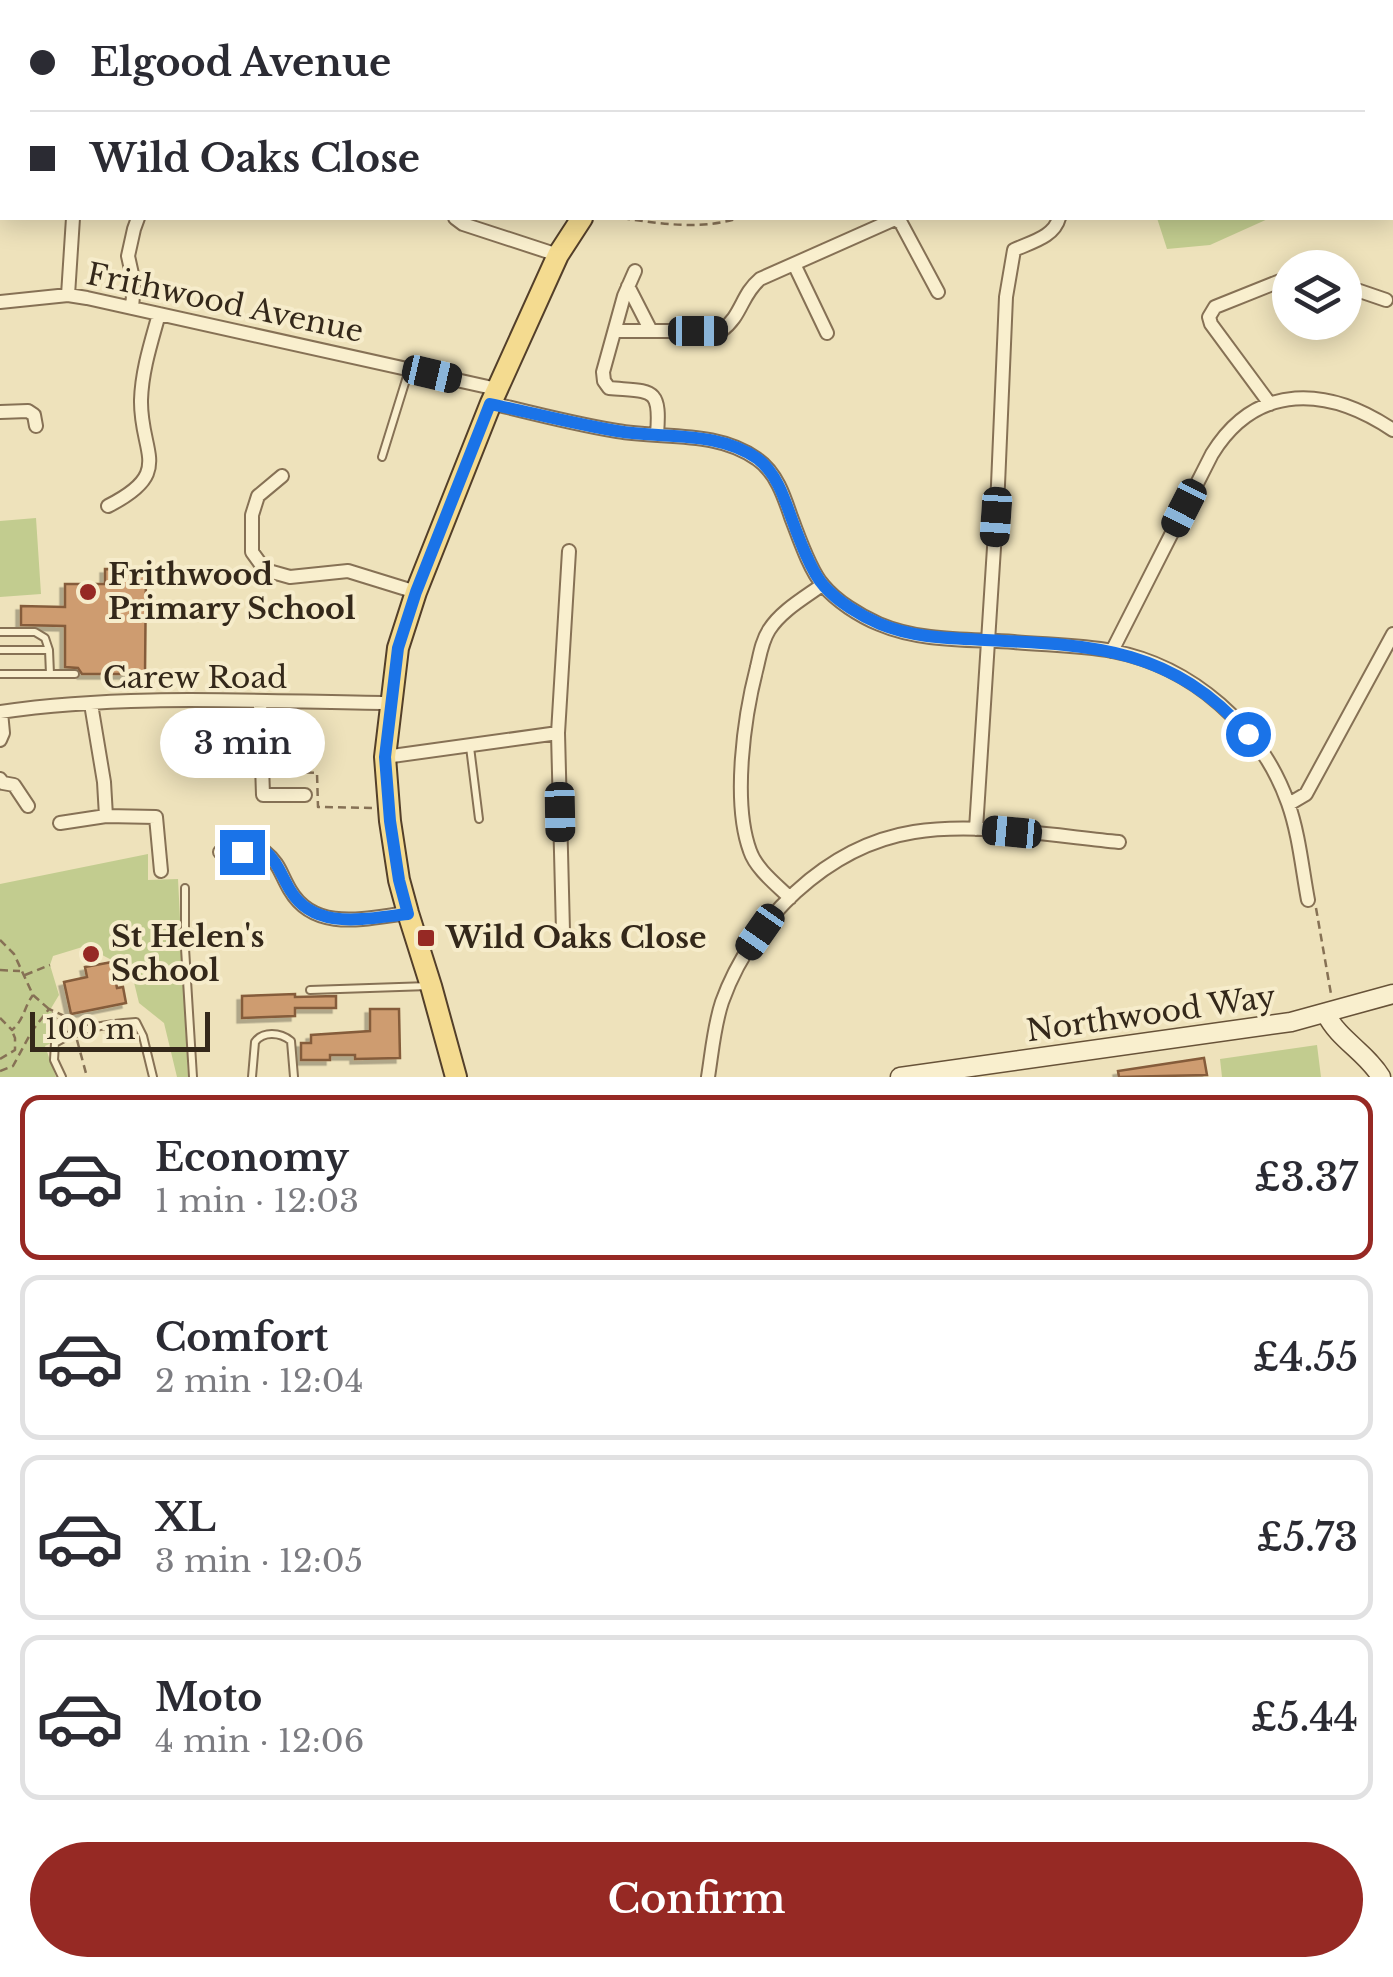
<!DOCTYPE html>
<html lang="en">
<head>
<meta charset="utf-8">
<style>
	body { margin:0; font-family:"Libre Baskerville",serif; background:#f7f7f7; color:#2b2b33; height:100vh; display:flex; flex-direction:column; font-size:38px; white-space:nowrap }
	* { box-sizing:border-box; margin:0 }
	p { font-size:32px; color:#7c7c81 }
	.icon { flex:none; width:55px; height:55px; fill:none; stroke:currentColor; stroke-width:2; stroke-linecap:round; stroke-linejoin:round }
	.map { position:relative; height:1077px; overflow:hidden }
	.panel { display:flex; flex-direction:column; background:#fff; flex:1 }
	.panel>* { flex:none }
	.top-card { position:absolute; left:0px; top:0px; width:1395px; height:220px; box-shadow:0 5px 25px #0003; display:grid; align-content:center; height:220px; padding:0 30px; background:#fff }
	.tools { position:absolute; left:1272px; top:250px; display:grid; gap:20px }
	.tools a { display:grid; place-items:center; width:90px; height:90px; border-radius:50%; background:#fff; box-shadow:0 5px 25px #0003; font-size:50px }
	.scale { position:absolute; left:30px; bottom:25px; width:180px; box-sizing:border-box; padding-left:10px; border:5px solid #34281a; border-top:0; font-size:28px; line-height:35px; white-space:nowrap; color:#34281a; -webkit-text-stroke:8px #f6eccb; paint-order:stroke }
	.end { position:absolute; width:45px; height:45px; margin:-22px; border:12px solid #1a73e8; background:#fff; box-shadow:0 0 0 5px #fff }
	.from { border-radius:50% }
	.bubble { position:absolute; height:70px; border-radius:35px; background:#fff; box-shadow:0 5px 25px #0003; font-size:32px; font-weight:600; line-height:70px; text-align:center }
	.car { position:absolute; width:30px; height:60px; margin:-30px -15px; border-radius:12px; box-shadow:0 0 8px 2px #0007; background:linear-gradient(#222 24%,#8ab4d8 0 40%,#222 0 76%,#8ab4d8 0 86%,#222 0) }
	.top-card b { display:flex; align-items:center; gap:35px; height:95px; font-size:38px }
	.top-card b+b { border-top:2px solid #e1e1e2 }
	.top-card i { width:25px; height:25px; background:#2b2b33 }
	ul { padding:18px 0 0; list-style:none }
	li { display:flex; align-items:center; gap:30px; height:165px; margin:0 20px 15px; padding:0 10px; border:5px solid #e1e1e2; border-radius:20px }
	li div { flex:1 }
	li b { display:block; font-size:38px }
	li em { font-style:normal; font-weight:600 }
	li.selected { border-color:#962924 }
	li>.icon { width:90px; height:90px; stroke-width:1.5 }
	.primary-button { display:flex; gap:20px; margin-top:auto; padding:20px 30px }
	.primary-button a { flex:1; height:115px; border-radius:60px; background:#962924; color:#fff; font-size:40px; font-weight:600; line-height:115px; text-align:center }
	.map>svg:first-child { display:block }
	.green { fill:#c2cc8f }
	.building { fill:#ce9c70; stroke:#855c3a; stroke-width:2.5; filter:url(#shadow) }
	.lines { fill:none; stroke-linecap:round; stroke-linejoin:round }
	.lane-casing { stroke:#867155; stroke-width:10 }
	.street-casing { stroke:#867155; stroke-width:16 }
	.secondary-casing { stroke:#675238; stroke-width:21 }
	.primary-casing { stroke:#533f2a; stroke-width:24 }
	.path { stroke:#867155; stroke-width:2.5; stroke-dasharray:8 5; stroke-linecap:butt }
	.lane { stroke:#f9efce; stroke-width:6 }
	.street { stroke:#f9efce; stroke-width:12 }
	.secondary { stroke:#f9efce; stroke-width:18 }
	.primary { stroke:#f4db90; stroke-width:20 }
	.route { stroke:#1a73e8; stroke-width:12 }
	.poi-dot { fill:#962924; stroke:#f6eccb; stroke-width:4 }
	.labels { text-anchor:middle; stroke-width:8; stroke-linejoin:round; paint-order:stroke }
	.street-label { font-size:30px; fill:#34281a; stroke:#f6eccb }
	.poi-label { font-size:30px; font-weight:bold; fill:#34281a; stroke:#f6eccb; text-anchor:start }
</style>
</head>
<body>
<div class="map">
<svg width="1393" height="1077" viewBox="0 0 1393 1077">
	<defs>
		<filter id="shadow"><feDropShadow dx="-4.5" dy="4.5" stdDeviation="0" flood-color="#0004"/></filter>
	</defs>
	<rect width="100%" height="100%" fill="#eee2bb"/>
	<path class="green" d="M1157 218H1270L1210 245 1167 249Z
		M36 518 41 594 0 597V521Z
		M148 854V880L178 879 188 1077H177L164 1023 139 1003 131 970 104 956 89 945 53 956 50 965 59 995 50 1010 68 1035 45 1046 56 1077H0V884Z
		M1317 1045 1321 1077H1222L1220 1059Z"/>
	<path class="building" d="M105 569 146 570 145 674H82L78 668 65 667V626L21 625V606L65 607V584H105Z
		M112 962 117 988 123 987 126 1003 71 1014 64 982 87 977 85 967Z
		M295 994V997L336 996V1008H295V1016L242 1018V996Z
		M370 1009H399L400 1058 355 1059V1055H330V1060H301V1043H311V1035L370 1031Z
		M1204 1058 1207 1075 1119 1077 1118 1071Z"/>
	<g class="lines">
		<defs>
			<path id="lane" d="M382 457 409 370
				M0 632H35L45 638 49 650 50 674
				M0 650H49
				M0 674H75
				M470 747 479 819
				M185 888V948L193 1077
				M310 990 429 986
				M62 1077 54 1060 55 1043C81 1027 107 1024 136 1022L143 1036 153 1077
				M252 1077 255 1042C263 1031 280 1032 291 1041L294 1077"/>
			<path id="street" d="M120 0 121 2
				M455 218 463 224 558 255
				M794 264 827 333
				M635 271 624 296 603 372 604 381 609 388C652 392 661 386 657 434
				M628 286 651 331
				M1345 286 1386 300
				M68 295 73 218
				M0 302 68 295 87 298 497 389
				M132 308 134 283 128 256 134 229 138 218
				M616 331H721C742 316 741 295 760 279L895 219 901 223 938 292
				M491 403C532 413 574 424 617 431 663 439 717 430 757 459 776 472 784 496 791 517 798 535 810 571 823 585 836 601 860 616 879 624 921 642 969 639 1014 642 1046 645 1080 645 1112 651 1192 666 1261 727 1288 803 1299 834 1302 868 1308 900
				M1270 404 1211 324 1209 317 1215 307 1290 277
				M0 412 28 411 34 415 36 426
				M282 476 258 496 252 515V552L265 570 290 577 348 571 416 592
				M108 506C175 472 140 454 141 400 142 370 151 343 159 314
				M1112 651 1212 454C1257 381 1329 387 1393 430
				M260 702 263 795H305
				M91 704 104 782 106 816 156 817 161 871
				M0 712C129 693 261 702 391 703
				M0 740 3 733 1 712
				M385 757 558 733
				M0 779 3 783 14 785 28 806
				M1289 804 1306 794 1393 634
				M60 823 106 816
				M976 829 998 485 1006 297 1014 250C1031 242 1054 237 1059 218
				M220 852 264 851C280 864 280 873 290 890 315 933 367 918 408 913
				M790 898C777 885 756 869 750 851 732 802 744 717 757 667 760 654 762 641 769 630 781 611 804 598 822 585
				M563 931 558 733 569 551
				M708 1077C712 1052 714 1026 722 1002 751 921 826 846 914 832 975 822 1056 836 1119 842"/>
			<path id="secondary" d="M1326 1014C1339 1040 1366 1052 1381 1077
				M900 1077 1291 1022 1393 994"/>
			<path id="primary" d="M678 2 679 0
				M456 1077 431 986 408 913 399 880 390 821 385 757 398 648 416 592 491 403 558 255 582 218"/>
		</defs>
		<use href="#lane" class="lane-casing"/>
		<use href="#street" class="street-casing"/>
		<use href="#secondary" class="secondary-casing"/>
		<use href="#primary" class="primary-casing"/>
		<path class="path" d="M1291 2 1297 0
			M0 100H2
			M622 218C661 224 701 230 739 218
			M298 754V772L317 773 318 807 374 808
			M1316 908 1331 994
			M0 940 14 954 33 995 49 1009 65 1030
			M0 970 20 971
			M25 975 50 965
			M0 1018 12 1030C24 1020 24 1007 33 995
			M77 1040 87 1077
			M0 1059 15 1050V1038L12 1031
			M0 1071 13 1066 32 1031 49 1009 69 1018 71 1023"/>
		<use href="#lane" class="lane"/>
		<use href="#street" class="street"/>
		<use href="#secondary" class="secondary"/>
		<use href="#primary" class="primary"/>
	</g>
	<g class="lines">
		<path class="route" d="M242 852 264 850C278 862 281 875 290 890 315 932 367 918 408 914L399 880 390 821 385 757 398 648 416 592 490 404C533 413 575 424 617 431 663 439 718 430 758 459 776 473 784 497 791 517 798 536 811 572 824 586 838 602 861 616 880 624 914 638 949 638 985 640 1093 645 1171 647 1248 734"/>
	</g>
	<g class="poi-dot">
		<circle cx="88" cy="592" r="10"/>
		<rect x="416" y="928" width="20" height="20" rx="5"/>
		<circle cx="91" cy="954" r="10"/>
	</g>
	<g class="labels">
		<g class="street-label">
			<text transform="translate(225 303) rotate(12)" y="10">Frithwood Avenue</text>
			<text x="195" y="688">Carew Road</text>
			<text transform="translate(1151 1014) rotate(-8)" y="10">Northwood Way</text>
		</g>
		<g class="poi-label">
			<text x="108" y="585">Frithwood<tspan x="108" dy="34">Primary School</tspan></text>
			<text x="111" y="947">St Helen's<tspan x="111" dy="34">School</tspan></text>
			<text x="446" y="948">Wild Oaks Close</text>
		</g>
	</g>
</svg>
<div class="tools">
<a><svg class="icon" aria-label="layers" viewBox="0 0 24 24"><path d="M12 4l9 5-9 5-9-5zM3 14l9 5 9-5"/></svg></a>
</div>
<div class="scale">100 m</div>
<i class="end from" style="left:1248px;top:734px"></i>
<i class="end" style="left:242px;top:852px"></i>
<div class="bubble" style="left:160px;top:708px;width:165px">3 min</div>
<i class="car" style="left:698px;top:331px;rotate:90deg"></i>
<i class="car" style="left:432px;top:374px;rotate:103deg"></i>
<i class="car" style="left:1184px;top:508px;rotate:207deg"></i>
<i class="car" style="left:996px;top:517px;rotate:184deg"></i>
<i class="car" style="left:560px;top:812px;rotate:179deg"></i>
<i class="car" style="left:1012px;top:832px;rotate:275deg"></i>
<i class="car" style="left:760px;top:932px;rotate:215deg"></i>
<div class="top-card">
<b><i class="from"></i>Elgood Avenue</b>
<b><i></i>Wild Oaks Close</b>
</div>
</div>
<section class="panel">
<ul>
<li class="selected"><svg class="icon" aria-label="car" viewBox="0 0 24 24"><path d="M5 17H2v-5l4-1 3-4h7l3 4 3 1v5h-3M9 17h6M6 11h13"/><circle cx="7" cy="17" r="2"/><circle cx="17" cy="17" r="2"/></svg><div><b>Economy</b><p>1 min · 12:03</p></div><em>£3.37</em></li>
<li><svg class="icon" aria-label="car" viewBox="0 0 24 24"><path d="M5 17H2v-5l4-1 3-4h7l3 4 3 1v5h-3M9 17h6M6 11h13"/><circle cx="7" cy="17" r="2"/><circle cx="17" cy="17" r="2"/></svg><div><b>Comfort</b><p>2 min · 12:04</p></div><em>£4.55</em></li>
<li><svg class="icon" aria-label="car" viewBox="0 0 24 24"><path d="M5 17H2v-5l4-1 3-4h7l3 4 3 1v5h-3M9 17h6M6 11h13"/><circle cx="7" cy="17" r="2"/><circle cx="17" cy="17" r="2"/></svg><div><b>XL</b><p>3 min · 12:05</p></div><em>£5.73</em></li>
<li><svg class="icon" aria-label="car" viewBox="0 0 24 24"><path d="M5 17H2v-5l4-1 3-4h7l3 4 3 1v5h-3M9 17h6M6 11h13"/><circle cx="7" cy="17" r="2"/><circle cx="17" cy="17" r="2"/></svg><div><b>Moto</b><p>4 min · 12:06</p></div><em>£5.44</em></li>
</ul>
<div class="primary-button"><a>Confirm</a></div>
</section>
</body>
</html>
